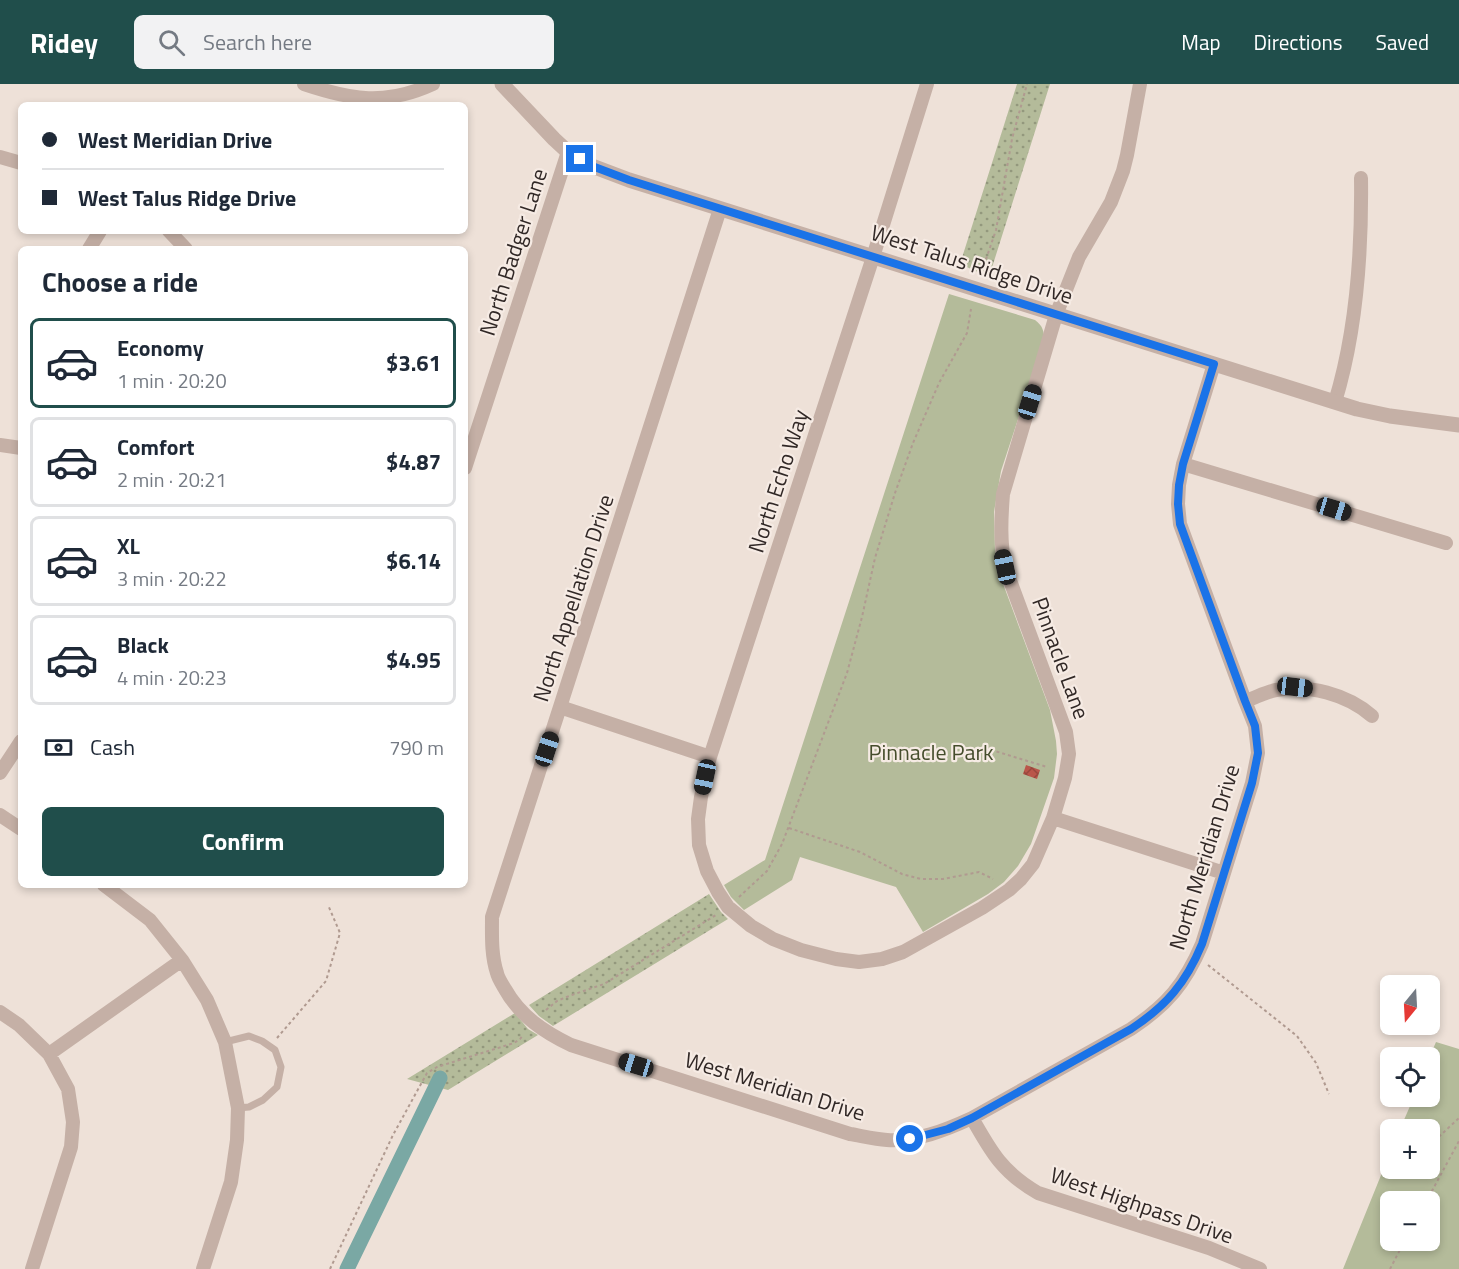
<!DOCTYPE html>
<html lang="en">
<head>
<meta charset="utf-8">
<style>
	body { margin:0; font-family:"Titillium Web",sans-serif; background:#f2f2f3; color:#1f2937; height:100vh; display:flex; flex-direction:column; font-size:22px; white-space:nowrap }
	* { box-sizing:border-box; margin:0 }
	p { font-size:20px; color:#747a83 }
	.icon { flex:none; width:33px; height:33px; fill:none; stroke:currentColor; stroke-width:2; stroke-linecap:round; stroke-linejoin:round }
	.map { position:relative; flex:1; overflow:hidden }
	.drawer { position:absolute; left:18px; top:162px; width:450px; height:642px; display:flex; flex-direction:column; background:#fff; border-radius:9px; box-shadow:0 3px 9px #0003 }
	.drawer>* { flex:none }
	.banner { position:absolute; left:18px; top:18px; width:450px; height:132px; border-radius:9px; box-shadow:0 3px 9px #0003; display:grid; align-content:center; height:132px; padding:0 24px; background:#fff }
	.needle { width:39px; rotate:198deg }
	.controls { position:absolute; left:1380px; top:891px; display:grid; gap:12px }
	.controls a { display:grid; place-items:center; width:60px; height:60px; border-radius:9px; background:#fff; box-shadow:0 3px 9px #0003; font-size:30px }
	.end { position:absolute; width:27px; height:27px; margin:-14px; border:8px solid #1a73e8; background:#fff; box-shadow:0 0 0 3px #fff }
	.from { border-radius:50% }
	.car { position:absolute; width:18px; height:36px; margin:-18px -9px; border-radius:8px; box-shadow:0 0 4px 2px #0007; background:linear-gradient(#222 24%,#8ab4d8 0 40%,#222 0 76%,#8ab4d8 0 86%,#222 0) }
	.banner b { display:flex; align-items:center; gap:21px; height:57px; font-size:22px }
	.banner b+b { border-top:2px solid #e0e1e3 }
	.banner i { width:15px; height:15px; background:#1f2937 }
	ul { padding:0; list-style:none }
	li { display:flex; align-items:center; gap:18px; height:90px; margin:0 12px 9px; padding:0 12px; border:3px solid #e0e1e3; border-radius:9px }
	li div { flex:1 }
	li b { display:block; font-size:22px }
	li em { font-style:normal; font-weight:700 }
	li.active { border-color:#204e4b }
	li>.icon { width:54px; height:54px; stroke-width:1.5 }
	h2 { padding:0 24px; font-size:27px; line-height:72px }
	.pay { display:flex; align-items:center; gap:15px; height:66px; padding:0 24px; font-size:22px }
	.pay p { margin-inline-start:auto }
	.primary-button { display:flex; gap:12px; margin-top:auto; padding:12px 24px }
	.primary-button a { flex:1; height:69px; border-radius:9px; background:#204e4b; color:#fff; font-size:24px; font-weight:700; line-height:69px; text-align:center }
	header { display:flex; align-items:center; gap:36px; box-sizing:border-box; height:84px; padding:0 30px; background:#204e4b; color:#fff }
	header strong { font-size:28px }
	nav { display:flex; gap:33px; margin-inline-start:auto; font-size:21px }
	.search { width:420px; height:54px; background:#f2f2f3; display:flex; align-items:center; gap:15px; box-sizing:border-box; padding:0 21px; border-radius:9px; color:#747a83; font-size:22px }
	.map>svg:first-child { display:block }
	.grass { fill:url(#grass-dots) }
	.park { fill:#b4bb9a; fill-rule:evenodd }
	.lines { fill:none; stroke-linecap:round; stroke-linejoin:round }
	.canal { stroke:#7aa8a4; stroke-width:15 }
	.building { fill:url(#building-cross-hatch) }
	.path { stroke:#b09a90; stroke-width:2; stroke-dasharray:3 3; stroke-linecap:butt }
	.service { stroke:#c5b0a6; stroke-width:7 }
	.minor { stroke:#c5b0a6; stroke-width:14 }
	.tertiary { stroke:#c5b0a6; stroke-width:15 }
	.route { stroke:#1a73e8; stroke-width:8 }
	.labels { text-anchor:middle; stroke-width:4.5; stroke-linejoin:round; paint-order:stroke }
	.street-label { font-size:22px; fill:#312826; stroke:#f6ebe4 }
	.park-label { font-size:22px; fill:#454d2c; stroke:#f6ebe4 }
</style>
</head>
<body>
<header>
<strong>Ridey</strong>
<div class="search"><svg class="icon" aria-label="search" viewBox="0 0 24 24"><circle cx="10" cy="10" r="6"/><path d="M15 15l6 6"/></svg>Search here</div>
<nav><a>Map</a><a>Directions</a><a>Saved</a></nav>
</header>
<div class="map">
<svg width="1459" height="1185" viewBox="0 0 1459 1185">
	<defs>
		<pattern id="grass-dots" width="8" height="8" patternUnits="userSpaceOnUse" patternTransform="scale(1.5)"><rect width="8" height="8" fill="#b4bb9a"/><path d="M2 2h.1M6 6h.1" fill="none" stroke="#93987d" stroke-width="1.8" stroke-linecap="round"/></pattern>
		<pattern id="building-cross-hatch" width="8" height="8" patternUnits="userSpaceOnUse" patternTransform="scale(1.5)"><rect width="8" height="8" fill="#ba564a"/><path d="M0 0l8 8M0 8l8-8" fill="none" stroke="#98473d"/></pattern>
	</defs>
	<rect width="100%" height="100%" fill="#eee1d8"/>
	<path class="grass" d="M1017 0H1050L989 193 960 180Z
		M709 810 721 828 728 835 553 942 539 932 529 921Z
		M515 929 528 945 538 951 448 1006 407 995Z"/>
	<path class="park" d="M949 210 1035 236C1043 242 1044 247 1044 256L1001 387 994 428 995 466 1002 497 1050 626 1056 657 1057 670 1054 694 1031 760 1018 782 1004 798 988 810 923 848 896 803 800 773 792 796 744 826 731 813 724 801 765 776Z
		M1436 958 1459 965V1185H1343L1390 1069V1084H1430V1046L1400 1045 1414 1013 1430 1012 1429 974ZM1390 1118H1430V1156H1390Z"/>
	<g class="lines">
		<path class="canal" d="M347 1185 440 994"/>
	</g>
	<path class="building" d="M1026 681 1040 686 1037 695 1023 690Z"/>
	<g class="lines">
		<path class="path" d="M984 181 996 146 1012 55 1027 0
			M985 664 1047 683
			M789 744 860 768 902 790 921 795H943L979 788 993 795
			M739 813 767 787 782 760 847 589 862 533 875 474 895 409 913 359 939 299 967 249 971 225
			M1208 881 1297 952 1316 979 1329 1010
			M546 926 557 917 569 912 604 900 716 831
			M277 954 326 897 340 849 328 821
			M1430 1061 1459 1034
			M1385 1082 1396 1092 1404 1084
			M1426 1118 1459 1057
			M330 1185 393 1051 427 989 437 983 514 959 520 955 523 951
			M1390 1185 1405 1156"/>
		<path class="service" d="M225 958 249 952 262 957 275 966 281 983 277 1003 263 1016 249 1023 238 1024"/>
		<path class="minor" d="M304 0C352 16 385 22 433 0
			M927 0 873 173 710 673 701 713 698 735 699 761 707 787 718 808 728 823 751 842 773 855 801 866 836 875 859 878 882 875 903 868 982 824 1009 806 1021 795 1033 780 1053 734 1065 694 1069 670 1066 648 1005 483C1000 458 1001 435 1003 410L1056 231 1079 173 1111 118 1123 87 1127 71 1140 0
			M0 73 21 79
			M720 125 560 623 492 833C492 851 491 871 497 889 498 894 502 900 505 905 520 932 544 948 571 961L850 1050C862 1052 875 1055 887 1056 916 1058 946 1046 972 1034L1131 945C1167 921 1185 900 1202 860L1252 699 1258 669 1255 642 1245 617 1180 440 1178 420 1179 401 1183 380 1214 280
			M169 147 186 165
			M89 165 100 147
			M1335 318C1357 246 1362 169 1361 94
			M0 361 21 364
			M1183 380 1446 459
			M465 384 568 68
			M1245 617C1255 614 1265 608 1276 606 1308 600 1347 610 1372 632
			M560 623 710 673
			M0 689 21 657
			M0 731 21 745
			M1053 734 1224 789
			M104 801 150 836 182 876 207 916 225 958 238 1024 237 1056 231 1098 203 1185
			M0 928 19 941 49 970 68 1005 73 1038 71 1063 32 1185
			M49 970 182 876
			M972 1034C991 1068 1003 1089 1038 1109L1209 1164 1260 1185"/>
		<path class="tertiary" d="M502 0 554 55 568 68 592 82 629 96 1357 325 1390 332 1459 341"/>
	</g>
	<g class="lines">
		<path class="route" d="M580 75 592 82 629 96 1214 280 1183 380 1179 401 1178 420 1180 440 1245 617 1255 642 1258 669 1252 699 1202 860C1186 899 1166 922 1131 945L972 1034 948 1045 910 1055"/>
	</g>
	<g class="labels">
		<g class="street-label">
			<text transform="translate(513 168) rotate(-72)" y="8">North Badger Lane</text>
			<text transform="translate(972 180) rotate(18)" y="8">West Talus Ridge Drive</text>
			<text transform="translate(778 397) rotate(-72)" y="8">North Echo Way</text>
			<text transform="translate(573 514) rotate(-72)" y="8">North Appellation Drive</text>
			<text transform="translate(1061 574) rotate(70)" y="8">Pinnacle Lane</text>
			<text transform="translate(1204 773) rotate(-73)" y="8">North Meridian Drive</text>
			<text transform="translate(775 1002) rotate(17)" y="8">West Meridian Drive</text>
			<text transform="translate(1142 1121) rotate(19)" y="8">West Highpass Drive</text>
		</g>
		<g class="park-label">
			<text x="931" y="676">Pinnacle Park</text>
		</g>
	</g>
</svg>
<div class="controls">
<a><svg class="needle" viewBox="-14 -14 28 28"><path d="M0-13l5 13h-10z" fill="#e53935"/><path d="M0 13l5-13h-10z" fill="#747a83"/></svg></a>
<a><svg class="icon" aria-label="locate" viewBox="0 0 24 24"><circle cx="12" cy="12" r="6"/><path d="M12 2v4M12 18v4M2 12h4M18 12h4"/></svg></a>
<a>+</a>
<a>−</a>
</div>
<i class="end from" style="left:910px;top:1055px"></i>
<i class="end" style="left:580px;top:75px"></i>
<i class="car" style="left:1030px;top:318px;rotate:17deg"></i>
<i class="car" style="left:1334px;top:425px;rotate:107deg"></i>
<i class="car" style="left:1005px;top:483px;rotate:348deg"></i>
<i class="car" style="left:1295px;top:603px;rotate:97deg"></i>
<i class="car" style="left:547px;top:665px;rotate:18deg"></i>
<i class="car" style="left:705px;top:693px;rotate:192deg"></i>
<i class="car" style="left:636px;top:981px;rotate:287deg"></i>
<div class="banner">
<b><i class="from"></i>West Meridian Drive</b>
<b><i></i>West Talus Ridge Drive</b>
</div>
<section class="drawer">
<h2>Choose a ride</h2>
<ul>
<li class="active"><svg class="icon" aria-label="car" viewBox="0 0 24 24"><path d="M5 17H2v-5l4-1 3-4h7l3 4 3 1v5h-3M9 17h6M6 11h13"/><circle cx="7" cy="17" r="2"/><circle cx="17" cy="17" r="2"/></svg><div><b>Economy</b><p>1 min · 20:20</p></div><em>$3.61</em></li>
<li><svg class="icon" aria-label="car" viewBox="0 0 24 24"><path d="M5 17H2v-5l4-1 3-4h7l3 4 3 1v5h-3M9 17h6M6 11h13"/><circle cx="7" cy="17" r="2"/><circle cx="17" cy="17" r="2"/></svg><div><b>Comfort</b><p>2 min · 20:21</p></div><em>$4.87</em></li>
<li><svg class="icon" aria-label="car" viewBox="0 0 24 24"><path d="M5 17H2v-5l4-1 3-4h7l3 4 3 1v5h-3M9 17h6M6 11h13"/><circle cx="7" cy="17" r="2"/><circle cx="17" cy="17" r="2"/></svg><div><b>XL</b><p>3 min · 20:22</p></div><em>$6.14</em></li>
<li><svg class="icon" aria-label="car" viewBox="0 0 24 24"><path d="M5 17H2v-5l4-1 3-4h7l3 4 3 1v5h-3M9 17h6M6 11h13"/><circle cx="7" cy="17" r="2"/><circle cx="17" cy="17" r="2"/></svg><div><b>Black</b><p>4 min · 20:23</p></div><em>$4.95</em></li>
</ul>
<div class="pay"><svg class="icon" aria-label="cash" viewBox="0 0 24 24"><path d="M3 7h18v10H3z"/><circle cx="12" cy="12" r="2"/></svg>Cash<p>790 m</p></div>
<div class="primary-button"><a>Confirm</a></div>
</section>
</div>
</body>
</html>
